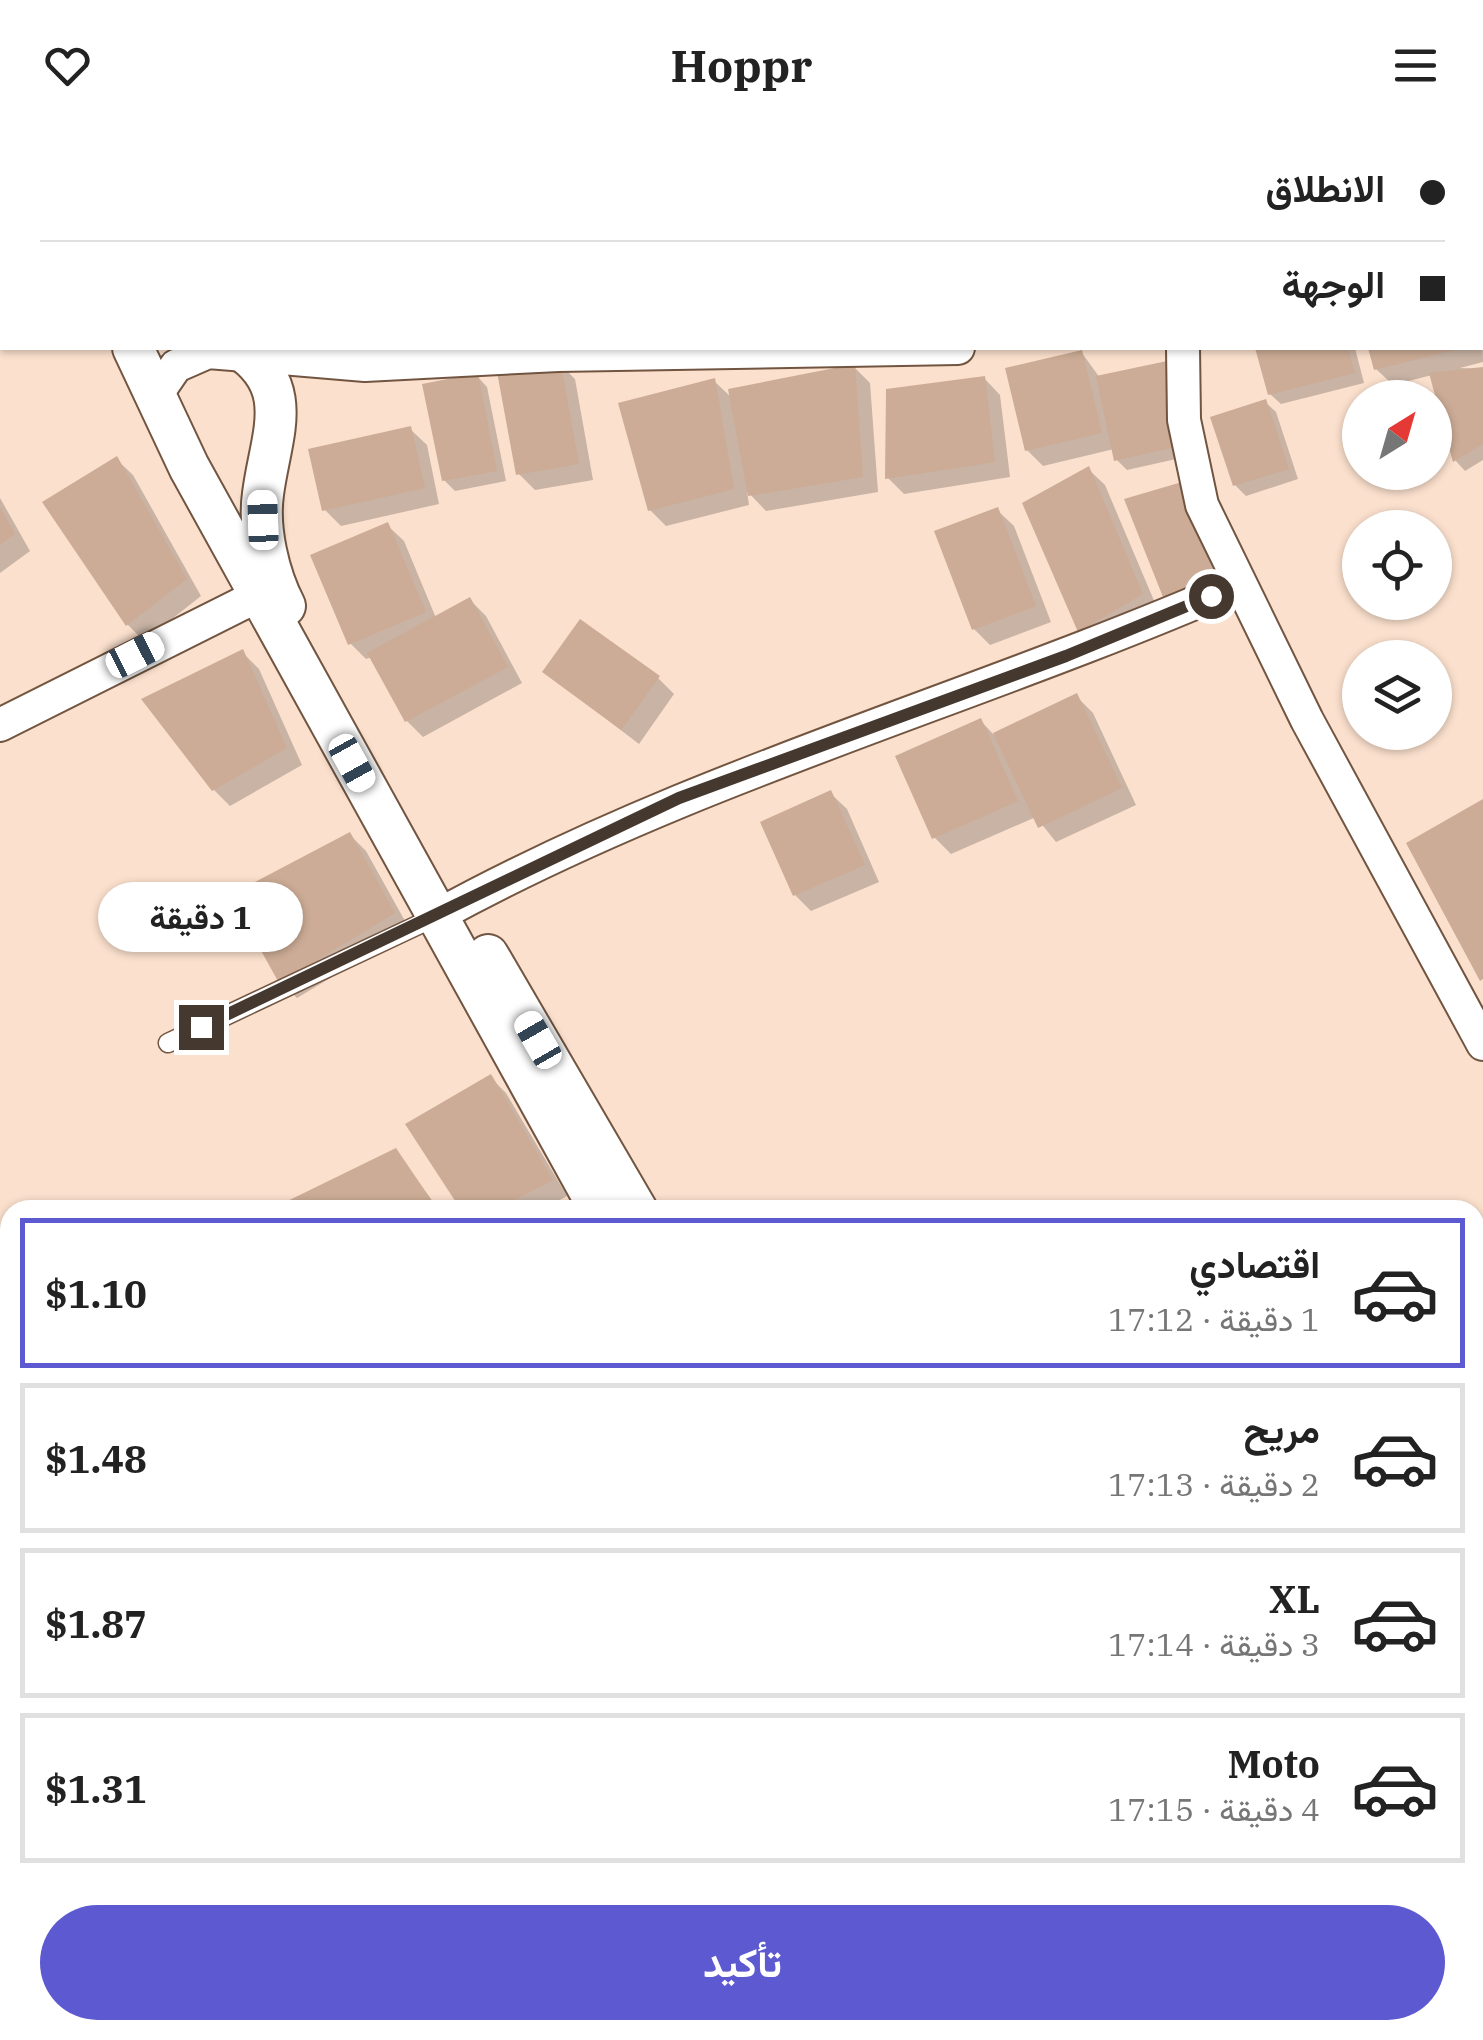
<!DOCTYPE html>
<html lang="ar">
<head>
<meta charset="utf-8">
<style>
	body { margin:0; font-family:"IBM Plex Serif",Vazirmatn,serif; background:#f2f2f2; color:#222; direction:rtl; height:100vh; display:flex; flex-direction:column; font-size:38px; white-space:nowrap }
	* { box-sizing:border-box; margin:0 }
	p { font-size:32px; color:#767676 }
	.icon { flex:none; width:55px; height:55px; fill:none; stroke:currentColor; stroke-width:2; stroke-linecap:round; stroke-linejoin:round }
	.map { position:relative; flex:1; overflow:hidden; direction:ltr }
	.side { position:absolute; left:0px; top:1070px; width:1485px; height:840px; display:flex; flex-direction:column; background:#fff; border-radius:30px 30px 0 0; box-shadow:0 2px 8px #0004; direction:rtl }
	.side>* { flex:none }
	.guide { position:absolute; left:0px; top:0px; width:1485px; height:220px; box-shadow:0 2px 8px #0004; direction:rtl; display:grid; align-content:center; height:220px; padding:0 40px; background:#fff }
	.needle { width:65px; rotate:37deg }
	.controls { position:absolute; left:1342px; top:250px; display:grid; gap:20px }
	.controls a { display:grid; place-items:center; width:110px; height:110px; border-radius:50%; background:#fff; box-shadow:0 2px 8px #0004; font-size:50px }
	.end { position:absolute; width:45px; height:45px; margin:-22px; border:12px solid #45382f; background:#fff; box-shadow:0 0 0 5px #fff }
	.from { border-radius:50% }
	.bubble { position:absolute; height:70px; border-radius:35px; background:#fff; box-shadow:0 2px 8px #0004; font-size:32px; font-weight:700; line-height:70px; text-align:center; direction:rtl }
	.car { position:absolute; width:30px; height:60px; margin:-30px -15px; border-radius:12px; box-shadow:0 0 8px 2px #0007; background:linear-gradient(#fff 24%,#345 0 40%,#fff 0 76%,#345 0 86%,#fff 0) }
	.guide b { display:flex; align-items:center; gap:35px; height:95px; font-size:38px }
	.guide b+b { border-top:2px solid #e0e0e0 }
	.guide i { width:25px; height:25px; background:#222 }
	ul { padding:18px 0 0; list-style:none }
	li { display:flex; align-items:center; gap:30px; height:150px; margin:0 20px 15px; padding:0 20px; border:5px solid #e0e0e0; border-radius:0px }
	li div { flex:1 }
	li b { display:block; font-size:38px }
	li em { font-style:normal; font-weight:700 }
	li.on { border-color:#5c59d1 }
	li>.icon { width:90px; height:90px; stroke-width:1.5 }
	.action { display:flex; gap:20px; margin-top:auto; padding:20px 40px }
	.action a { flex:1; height:115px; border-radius:60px; background:#5c59d1; color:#fff; font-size:40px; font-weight:700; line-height:115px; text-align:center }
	header { display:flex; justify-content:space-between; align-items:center; height:130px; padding:0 40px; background:#fff; font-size:45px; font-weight:700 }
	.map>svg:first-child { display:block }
	.water { fill:#c1c7fb; stroke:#9c9cbe; stroke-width:2.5 }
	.shadow { fill:#0003 }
	.building { fill:#ccac96 }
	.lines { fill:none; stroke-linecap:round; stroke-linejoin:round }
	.service-casing { stroke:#715541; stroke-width:21 }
	.minor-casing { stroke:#715541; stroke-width:36 }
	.tertiary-casing { stroke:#715541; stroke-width:44 }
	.service { stroke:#fff; stroke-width:18 }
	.minor { stroke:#fff; stroke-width:32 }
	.tertiary { stroke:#fff; stroke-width:40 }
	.route { stroke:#45382f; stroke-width:12 }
</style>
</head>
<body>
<header><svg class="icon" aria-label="menu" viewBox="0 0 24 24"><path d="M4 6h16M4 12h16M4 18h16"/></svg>Hoppr<svg class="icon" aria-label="heart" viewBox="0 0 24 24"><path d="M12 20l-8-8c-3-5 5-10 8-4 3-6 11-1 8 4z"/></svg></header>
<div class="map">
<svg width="1483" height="1910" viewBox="0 0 1483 1910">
	<rect width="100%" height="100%" fill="#fbe0cd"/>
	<path class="water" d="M534 0H1415L549 2Z"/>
	<path class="shadow" d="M0 0 72 2H2V85Z
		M243 0H291L298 2H242Z
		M1482 165 1483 232 1460 238 1483 239V330L1465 341 1455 330 1432 245 1393 255 1376 239 1371 218H1482Z
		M1258 218H1355L1364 253 1281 274 1270 264Z
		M1082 223 1100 248 1185 327 1127 340 1117 330 1114 319 1043 336 1027 320Z
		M559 233 575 249 593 350 535 360 518 343Z
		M854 237 870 253 878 362 766 381 747 361 749 375 666 396 650 380 714 251 732 268Z
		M477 246 487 257 506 351 455 361 444 350Z
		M984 248 1000 265 1010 347 904 364 888 348Z
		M1265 272 1276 282 1298 349 1246 366 1235 355Z
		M410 299 427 315 439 374 341 396 324 379Z
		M116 329 133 345 201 466 144 511 128 495 45 373Z
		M1088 339 1105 355 1158 480 1096 517 1080 501Z
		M1192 365 1224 460 1176 476 1165 465Z
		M0 368 30 421 0 443Z
		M997 380 1014 396 1051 492 990 515 974 499Z
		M387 395 404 411 436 488 470 470 486 486 522 553 423 607 407 591 372 527 366 529 350 513Z
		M242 522 259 539 302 635 230 676 214 660Z
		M545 542 658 548 674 564 639 614Z
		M1076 566 1093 583 1136 675 1056 712 1036 687 951 724 934 707 981 591 994 605Z
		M830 663 847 679 879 752 811 781 795 765Z
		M350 705 366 721 410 800 297 868 281 852Z
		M490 947 506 963 567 1066 542 1080H464Z
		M396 1021 439 1080H274Z"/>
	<path class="building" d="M1255 218H1348L1355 243 1268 265Z
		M1368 218H1459V219L1374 240Z
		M1082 220 1102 303 1025 321 1005 238Z
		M560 230 579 334 516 345 497 242Z
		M1167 231 1175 317 1114 331 1096 246Z
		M855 234 863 347 748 366 728 259Z
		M1483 237V314L1453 332 1429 243Z
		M478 243 497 341 442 351 422 254Z
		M985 246 995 332 885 349 886 259Z
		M715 248 734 359 648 381 618 273Z
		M1266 269 1289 339 1233 356 1210 287Z
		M411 296 425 358 322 381 308 319Z
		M117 326 187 449 126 496 42 372Z
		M1089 336 1143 464 1078 502 1022 373Z
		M1182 352 1215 450 1163 467 1124 369Z
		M0 377 15 404 0 415Z
		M998 377 1036 476 972 500 934 401Z
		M388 392 426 482 348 515 310 425Z
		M470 467 508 537 405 592 367 523Z
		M580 489 660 546 621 600 542 542Z
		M243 519 287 618 212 661 141 569Z
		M1077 563 1122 658 1038 698 993 603Z
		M981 588 1018 671 932 709 895 626Z
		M831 660 865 735 793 766 760 692Z
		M1483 669V849L1480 851 1406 713Z
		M350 702 395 783 279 853 230 765Z
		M491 944 553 1050 495 1080H461L405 994Z
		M396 1018 438 1080H269Z
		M0 1580 10 1594V1797L0 1782Z
		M1483 1892V1910H1454L1475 1900Z"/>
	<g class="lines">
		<defs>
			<path id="service" d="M168 913 435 787"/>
			<path id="minor" d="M1482 141H1483
				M1183 218 1184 290 1202 375 1307 590 1483 914
				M156 265 176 236 208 222 365 235 558 225 958 218
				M0 595 277 456
				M435 787C691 646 973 570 1239 454
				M0 1512 10 1505
				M1475 1722 1483 1716
				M1475 1759 1483 1753
				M1205 1910 1221 1900
				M1261 1910 1275 1900"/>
			<path id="tertiary" d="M0 127H2
				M133 218 189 337 600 1080
				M238 218C298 257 270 307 263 364 258 399 269 445 285 476
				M488 825 637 1080
				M1035 1900 1039 1910
				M1082 1900 1088 1910"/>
		</defs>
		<use href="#service" class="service-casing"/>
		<use href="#minor" class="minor-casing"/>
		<use href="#tertiary" class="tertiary-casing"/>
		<use href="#service" class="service"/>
		<use href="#minor" class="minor"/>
		<use href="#tertiary" class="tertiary"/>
	</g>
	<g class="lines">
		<path class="route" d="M201 897 679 668 1066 526 1211 466"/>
	</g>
</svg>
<div class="controls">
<a><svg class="needle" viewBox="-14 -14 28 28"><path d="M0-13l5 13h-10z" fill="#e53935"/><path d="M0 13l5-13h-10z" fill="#767676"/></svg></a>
<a><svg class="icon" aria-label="locate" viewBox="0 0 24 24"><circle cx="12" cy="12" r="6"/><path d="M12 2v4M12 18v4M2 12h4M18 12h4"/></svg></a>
<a><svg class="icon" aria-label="layers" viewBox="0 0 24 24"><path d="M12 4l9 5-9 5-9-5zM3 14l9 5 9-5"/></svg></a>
</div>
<i class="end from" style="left:1211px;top:466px"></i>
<i class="end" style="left:201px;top:897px"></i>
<div class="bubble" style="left:98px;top:752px;width:205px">1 دقيقة</div>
<i class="car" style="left:263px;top:390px;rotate:358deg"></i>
<i class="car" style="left:135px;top:525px;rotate:63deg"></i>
<i class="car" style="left:352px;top:633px;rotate:151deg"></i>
<i class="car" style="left:538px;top:910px;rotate:330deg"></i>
<div class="guide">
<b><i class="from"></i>الانطلاق</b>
<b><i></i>الوجهة</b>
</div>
<section class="side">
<ul>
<li class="on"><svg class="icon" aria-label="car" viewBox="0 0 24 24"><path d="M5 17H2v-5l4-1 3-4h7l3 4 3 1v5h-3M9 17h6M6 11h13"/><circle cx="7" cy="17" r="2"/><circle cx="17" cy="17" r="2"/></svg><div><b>اقتصادي</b><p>1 دقيقة · 17:12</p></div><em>$1.10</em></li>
<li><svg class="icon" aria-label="car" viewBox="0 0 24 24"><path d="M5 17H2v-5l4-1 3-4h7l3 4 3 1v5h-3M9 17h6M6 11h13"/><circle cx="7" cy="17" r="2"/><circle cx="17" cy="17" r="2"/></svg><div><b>مريح</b><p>2 دقيقة · 17:13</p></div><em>$1.48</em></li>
<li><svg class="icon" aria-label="car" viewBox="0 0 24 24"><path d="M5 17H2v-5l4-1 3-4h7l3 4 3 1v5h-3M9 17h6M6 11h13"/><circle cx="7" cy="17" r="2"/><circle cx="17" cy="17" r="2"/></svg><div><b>XL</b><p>3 دقيقة · 17:14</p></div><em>$1.87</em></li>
<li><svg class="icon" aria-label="car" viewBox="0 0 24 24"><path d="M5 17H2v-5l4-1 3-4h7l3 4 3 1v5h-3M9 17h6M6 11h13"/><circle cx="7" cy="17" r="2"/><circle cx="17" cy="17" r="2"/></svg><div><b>Moto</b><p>4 دقيقة · 17:15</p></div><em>$1.31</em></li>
</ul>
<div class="action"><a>تأكيد</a></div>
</section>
</div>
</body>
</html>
